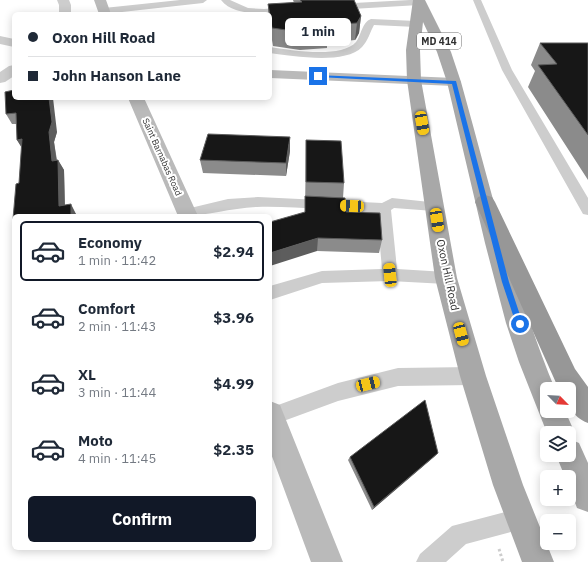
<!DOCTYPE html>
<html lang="en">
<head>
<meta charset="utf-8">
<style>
	body { margin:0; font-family:"IBM Plex Sans",sans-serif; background:#f2f2f3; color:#1f2937; height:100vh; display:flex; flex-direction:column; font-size:15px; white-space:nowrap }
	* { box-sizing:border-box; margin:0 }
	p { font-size:13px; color:#747a83 }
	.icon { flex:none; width:22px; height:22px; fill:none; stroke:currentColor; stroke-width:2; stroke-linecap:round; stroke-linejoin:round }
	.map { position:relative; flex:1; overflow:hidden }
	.sheet { position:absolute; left:12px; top:214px; width:260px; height:336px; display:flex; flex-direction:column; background:#fff; border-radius:6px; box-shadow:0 2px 10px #0003 }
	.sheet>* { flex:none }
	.top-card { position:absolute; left:12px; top:12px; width:260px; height:88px; border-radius:6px; box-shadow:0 2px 10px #0003; display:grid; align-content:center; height:88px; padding:0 16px; background:#fff }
	.needle { width:26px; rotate:114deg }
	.fabs { position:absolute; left:540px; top:382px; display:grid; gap:8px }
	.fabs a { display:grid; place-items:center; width:36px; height:36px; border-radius:6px; background:#fff; box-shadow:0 2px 10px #0003; font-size:20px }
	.end { position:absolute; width:18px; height:18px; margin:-9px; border:5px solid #1a73e8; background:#fff; box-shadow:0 0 0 2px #fff }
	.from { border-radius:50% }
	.bubble { position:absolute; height:28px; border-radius:6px; background:#fff; box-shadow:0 2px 10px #0003; font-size:13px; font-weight:700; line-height:28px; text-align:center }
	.car { position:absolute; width:12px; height:24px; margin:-12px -6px; border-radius:5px; box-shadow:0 0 3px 1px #0007; background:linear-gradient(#f5c518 24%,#345 0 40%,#f5c518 0 76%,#345 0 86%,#f5c518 0) }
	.top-card b { display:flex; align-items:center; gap:14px; height:38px; font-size:15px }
	.top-card b+b { border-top:1px solid #e0e1e3 }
	.top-card i { width:10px; height:10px; background:#1f2937 }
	ul { padding:7px 0 0; list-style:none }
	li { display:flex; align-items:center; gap:12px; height:60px; margin:0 8px 6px; padding:0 8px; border:2px solid transparent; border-radius:6px }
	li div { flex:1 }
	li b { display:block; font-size:15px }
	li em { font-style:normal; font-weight:700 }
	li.active { border-color:#111827 }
	li>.icon { width:36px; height:36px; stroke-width:1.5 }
	.cta { display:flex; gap:8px; margin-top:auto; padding:8px 16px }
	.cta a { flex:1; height:46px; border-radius:6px; background:#111827; color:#fff; font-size:16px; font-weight:700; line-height:46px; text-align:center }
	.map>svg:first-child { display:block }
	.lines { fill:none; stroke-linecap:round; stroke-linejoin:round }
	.path { stroke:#cdcdcd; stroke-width:3; stroke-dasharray:2.5 2.5; stroke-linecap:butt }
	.lane { fill:#cdcdcd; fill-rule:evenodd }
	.street { fill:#cdcdcd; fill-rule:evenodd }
	.secondary { fill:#bababa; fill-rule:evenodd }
	.primary { fill:#a8a8a8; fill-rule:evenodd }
	.highway { fill:#979797; fill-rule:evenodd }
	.wall { fill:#8b8b8b }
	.shaded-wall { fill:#5d5d5d }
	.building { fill:#171717; stroke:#5d5d5d }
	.route { fill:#1a73e8 }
	.labels { text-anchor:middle; stroke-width:4; stroke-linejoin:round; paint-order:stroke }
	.far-street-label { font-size:9px; fill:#303030; stroke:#fff }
	.shield { fill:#fff; stroke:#6e6e6e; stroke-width:1 }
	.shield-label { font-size:10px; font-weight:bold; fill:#303030 }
	.street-label { font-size:11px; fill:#303030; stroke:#fff }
</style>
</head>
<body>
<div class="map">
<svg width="588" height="562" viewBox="0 0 588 562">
	<rect width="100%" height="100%" fill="#fff"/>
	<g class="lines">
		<path class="path" d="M499 549 503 562"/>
		<path class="lane" d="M180 0H207L203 3 104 14 100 11 104 8Z
			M221 0H230L248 8 264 9 290 7 294 10C286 18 247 14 236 10 230 8 225 5 221 0Z
			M410 0H421L423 2 419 5 335 10 331 7 335 4Z
			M473 0H481L512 70 588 198V215L583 214 502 70Z
			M371 19 416 21 421 24 416 27 374 25C370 32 368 41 362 47 345 65 292 56 270 53V47C290 50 341 59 356 42 361 36 362 22 371 19Z
			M258 197 382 203 392 198 439 203 441 206 439 209 434 211 394 208 391 210 397 269 446 272 452 273 454 278 452 283 446 284 390 281 322 283 270 300V286L322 271 382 269 377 213C338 211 296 206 257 207 231 208 207 216 181 216L180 214 182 210 228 199Z
			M473 367 480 370 482 376 480 382 473 385 398 386 338 401 270 426V408L338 383 398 368Z
			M521 508 529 511 532 519 529 527 466 544 446 562H416L420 554 452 526Z"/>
		<path class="street" d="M57 0H69L71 5V14H59V5Z
			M0 36 14 39V47L0 44Z
			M14 65V76L5 82 0 83V72L9 66Z"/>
		<path class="secondary" d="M94 0H106L111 14H99Z
			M270 70 454 78 459 79 461 82 459 85 454 86 270 78Z
			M128 98H144L198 216H178Z
			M270 401 280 405 343 562H311L270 451Z"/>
		<path class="primary" d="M413 0H425L451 52 461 82C490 185 514 290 555 389H547V411H565L575 433 572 440 579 443 588 463V512L577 508 569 487V477H565L556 455H569V433H547L519 362 506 323 485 243 447 82 437 52 423 22 420 50 421 80 457 278 486 376 523 485 554 562H522L493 485 460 376 435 278 407 80 406 50Z"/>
		<path class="highway" d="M485 195 492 197 495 202 575 369 588 387V423C571 416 569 406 569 389H559L557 385 475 202 478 197Z"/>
	</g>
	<path class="wall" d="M293 0H354L361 16 359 33 356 39 355 40 327 43V48L300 50 273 46 270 28V14H268V4L294 3Z
		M540 43H588V180L528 87 535 71 531 65Z
		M14 90 57 132 54 142 57 160H58L64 170 65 205 76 214 77 216H14L19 183 22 147 17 140V124H12L6 114Z
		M306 140 344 183 343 198 346 212 382 240 379 253 317 251 305 212Z
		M290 151 286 176 203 173 200 160Z
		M438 453 372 510 348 460 350 457Z"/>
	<path class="shaded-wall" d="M361 16 359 33 355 40 357 23Z
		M49 98H53L57 132 54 142 58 171 52 161 49 132Z
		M290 137V151L286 176V163Z
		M22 139 23 150 17 140Z
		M58 160 64 170 65 216 59 206Z
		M71 204 77 216H71Z
		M318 238 317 251 270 266V253Z
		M438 453 434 457 372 510 374 507Z"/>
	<path class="building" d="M300 0H354L361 16 357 23 327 25 328 30 301 32 272 28 268 4 302 2Z
		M540 43H588V135L538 65 557 64Z
		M14 90V98H49L52 122 49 132 52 161 58 160 59 206 71 204V216H29V215L25 216H14V218L13 219 16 184 19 183 22 139 17 140 16 113 6 114 5 92Z
		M208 134 290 137 286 163 200 160Z
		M306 140 341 141 344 183 306 182Z
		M305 196 345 198 346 212 380 213 382 240 318 238 270 253V222L305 212Z
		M425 400 438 453 374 507 350 457Z"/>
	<path class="route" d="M316 75 456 81 509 282 523 324 522 327H517L502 282 452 84 318 77Z"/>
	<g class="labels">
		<g class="far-street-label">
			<text transform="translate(162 157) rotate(66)" y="3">Saint Barnabas Road</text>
		</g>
		<rect class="shield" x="417" y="33" width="44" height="16" rx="3"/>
		<g class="shield-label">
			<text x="439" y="45">MD 414</text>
		</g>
		<g class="street-label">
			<text transform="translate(448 275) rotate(78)" y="4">Oxon Hill Road</text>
		</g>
	</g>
</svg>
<div class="fabs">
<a><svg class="needle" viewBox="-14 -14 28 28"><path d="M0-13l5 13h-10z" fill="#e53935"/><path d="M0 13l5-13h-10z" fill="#747a83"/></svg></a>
<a><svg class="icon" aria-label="layers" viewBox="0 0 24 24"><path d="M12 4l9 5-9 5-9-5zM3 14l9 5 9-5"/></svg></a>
<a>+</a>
<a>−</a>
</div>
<i class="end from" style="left:520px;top:324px"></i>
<i class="end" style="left:318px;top:76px"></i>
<div class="bubble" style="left:285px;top:18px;width:66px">1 min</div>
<i class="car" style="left:422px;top:123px;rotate:170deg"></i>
<i class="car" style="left:352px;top:206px;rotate:273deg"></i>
<i class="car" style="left:437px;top:220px;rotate:171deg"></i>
<i class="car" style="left:390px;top:275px;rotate:354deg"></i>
<i class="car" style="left:461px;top:334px;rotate:165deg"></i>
<i class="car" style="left:368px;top:384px;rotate:76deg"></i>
<div class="top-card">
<b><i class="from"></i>Oxon Hill Road</b>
<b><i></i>John Hanson Lane</b>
</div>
<section class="sheet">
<ul>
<li class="active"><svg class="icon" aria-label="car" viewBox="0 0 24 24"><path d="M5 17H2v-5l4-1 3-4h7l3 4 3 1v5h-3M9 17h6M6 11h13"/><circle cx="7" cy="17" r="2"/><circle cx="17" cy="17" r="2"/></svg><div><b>Economy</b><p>1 min · 11:42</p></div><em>$2.94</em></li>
<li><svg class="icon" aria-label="car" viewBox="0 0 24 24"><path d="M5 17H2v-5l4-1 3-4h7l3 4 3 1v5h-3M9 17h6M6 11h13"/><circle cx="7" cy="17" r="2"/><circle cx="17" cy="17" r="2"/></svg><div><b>Comfort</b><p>2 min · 11:43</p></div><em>$3.96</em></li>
<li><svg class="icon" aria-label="car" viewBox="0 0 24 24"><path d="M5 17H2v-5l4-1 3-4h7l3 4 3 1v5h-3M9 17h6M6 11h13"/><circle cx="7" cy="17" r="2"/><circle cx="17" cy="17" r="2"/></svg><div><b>XL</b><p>3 min · 11:44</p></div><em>$4.99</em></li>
<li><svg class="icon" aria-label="car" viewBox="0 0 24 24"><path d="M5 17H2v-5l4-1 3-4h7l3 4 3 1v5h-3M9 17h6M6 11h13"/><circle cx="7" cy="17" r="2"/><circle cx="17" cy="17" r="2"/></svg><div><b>Moto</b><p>4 min · 11:45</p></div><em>$2.35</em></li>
</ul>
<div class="cta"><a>Confirm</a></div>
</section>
</div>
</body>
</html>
